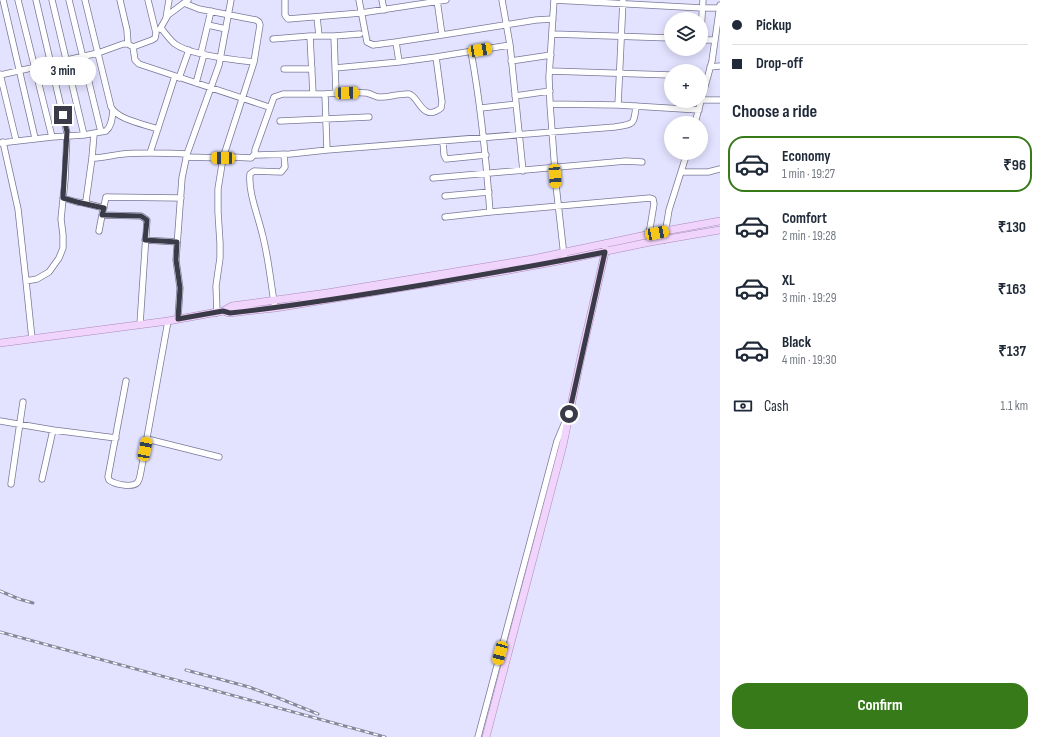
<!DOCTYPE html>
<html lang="en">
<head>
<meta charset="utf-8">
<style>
	body { margin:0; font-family:"Sofia Sans Condensed",sans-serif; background:#f6f6f7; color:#1f2937; height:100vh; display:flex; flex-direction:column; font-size:15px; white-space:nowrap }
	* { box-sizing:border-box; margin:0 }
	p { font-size:13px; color:#747a83 }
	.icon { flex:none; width:22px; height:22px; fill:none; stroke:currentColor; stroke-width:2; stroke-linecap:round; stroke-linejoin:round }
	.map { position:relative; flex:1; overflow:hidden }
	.sheet { display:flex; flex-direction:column; background:#fff; width:320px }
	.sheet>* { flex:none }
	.top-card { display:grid; align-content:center; height:88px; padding:0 12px; background:#fff }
	.controls { position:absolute; left:664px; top:12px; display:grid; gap:8px }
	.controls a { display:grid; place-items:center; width:44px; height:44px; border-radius:50%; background:#fff; box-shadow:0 2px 10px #0003; font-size:20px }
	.end { position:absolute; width:18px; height:18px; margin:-9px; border:5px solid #3a3a48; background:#fff; box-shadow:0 0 0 2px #fff }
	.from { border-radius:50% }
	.bubble { position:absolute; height:28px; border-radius:14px; background:#fff; box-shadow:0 2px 10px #0003; font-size:13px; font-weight:700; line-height:28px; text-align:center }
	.car { position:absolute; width:12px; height:24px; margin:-12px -6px; border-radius:5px; box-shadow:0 0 3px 1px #0007; background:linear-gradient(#f5c518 24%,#345 0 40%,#f5c518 0 76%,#345 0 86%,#f5c518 0) }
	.top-card b { display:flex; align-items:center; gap:14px; height:38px; font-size:15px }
	.top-card b+b { border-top:1px solid #e0e1e3 }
	.top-card i { width:10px; height:10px; background:#1f2937 }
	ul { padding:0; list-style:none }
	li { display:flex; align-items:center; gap:12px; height:56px; margin:0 8px 6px; padding:0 4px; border:2px solid transparent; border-radius:16px }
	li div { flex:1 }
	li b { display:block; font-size:15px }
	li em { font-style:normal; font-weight:700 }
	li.selected { border-color:#377a1a }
	li>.icon { width:36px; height:36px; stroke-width:1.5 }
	h2 { padding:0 12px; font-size:18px; line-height:48px }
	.pay { display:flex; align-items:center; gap:10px; height:44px; padding:0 12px; font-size:15px }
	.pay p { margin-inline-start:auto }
	.action { display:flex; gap:8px; margin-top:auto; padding:8px 12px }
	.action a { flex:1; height:46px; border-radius:16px; background:#377a1a; color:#fff; font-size:16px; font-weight:700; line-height:46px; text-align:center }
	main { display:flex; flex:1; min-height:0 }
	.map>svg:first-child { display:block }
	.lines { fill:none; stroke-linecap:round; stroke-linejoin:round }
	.minor-casing { stroke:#797898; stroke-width:7 }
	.major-casing { stroke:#aa8bba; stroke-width:8 }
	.minor { stroke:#fff; stroke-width:5.5 }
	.major { stroke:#f1d4fb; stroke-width:7 }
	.rail-casing { stroke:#88879c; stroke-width:3 }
	.rail { stroke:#fff; stroke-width:1.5; stroke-dasharray:4.5; stroke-linecap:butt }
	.route { stroke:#3a3a48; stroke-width:5 }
</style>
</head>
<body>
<main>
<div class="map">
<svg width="720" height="737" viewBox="0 0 720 737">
	<rect width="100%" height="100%" fill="#e3e2ff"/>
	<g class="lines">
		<defs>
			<path id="minor" d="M3 0 35 138
				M52 0 84 135
				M69 0 101 132
				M85 0 111 107C118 120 144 124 158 129
				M120 0 127 30 128 44
				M285 0V15L288 19 361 13 446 0
				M359 0 367 42 373 45 396 42
				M382 0 384 10
				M502 0 510 45 523 171
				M554 0 549 77 550 104 556 185 564 256
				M554 0 702 8H719
				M184 3 199 9 256 20 259 22 260 25 254 62 223 158 218 189V212L220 243V258L216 286 217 313
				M317 17 319 36
				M166 18 169 0
				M208 25 226 29
				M161 28C165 33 170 40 175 44 190 55 235 60 254 62
				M160 29 168 15 188 0
				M701 32 703 0
				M553 34 671 38
				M442 35 536 20 553 19
				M334 36 360 34
				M273 39 310 36
				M701 40H714
				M133 47 152 40 155 38 156 33 148 0
				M471 52C481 105 486 158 490 212L650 198 653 199 654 204 649 234
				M201 53 211 11
				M511 61 551 55
				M399 62 436 57
				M710 67 720 66
				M335 68 399 62 396 42 442 35 437 0
				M284 69H312
				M550 71 671 75
				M0 74 16 140
				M0 75 98 53 123 44H128L133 47 135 60 139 64 269 107
				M179 78 189 50
				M196 83 204 54
				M336 93C346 93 356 92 367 93 371 94 374 96 378 97 388 98 399 93 409 94 419 96 422 123 441 108L442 102 436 57 510 45
				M313 94H283L274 97 255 150V154L257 155 290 154 327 150 615 127C634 124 634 125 636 106
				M325 94 336 93 334 36H310L313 94H325L327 150
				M515 96 550 91
				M701 100H720
				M701 101 712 61 720 5
				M550 104 618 105 699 110
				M618 105 623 0
				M481 108 516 104
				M280 121 369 117
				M695 123 701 101
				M52 137 84 135 106 131C112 126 112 118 113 111
				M443 141 444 155 446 159 486 155
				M3 142 18 209 26 281 32 339
				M0 143 52 137 18 0
				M150 153 175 76
				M186 157 223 158
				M232 157 251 158 255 154
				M92 158C103 158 113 155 123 154 144 152 166 153 187 154
				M682 172H708L720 169
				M433 178 626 161 642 162
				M445 196 489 192
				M63 198 77 202 84 203 86 201 92 158 94 134
				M84 203 104 208
				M102 215 106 197 181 198
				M445 217 490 212
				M99 231 102 215 141 216 147 220 140 324
				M145 240 177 242
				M664 240 669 210 687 153
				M26 281 37 279 49 272 59 258 63 248V235L61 219 65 180 67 133 36 0
				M275 308C271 285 269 261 263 237 259 218 248 193 250 174L254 171 281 172 285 167 284 154
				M178 319 180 288 176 260 182 178 187 154 219 65 231 0
				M126 381 108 477 109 480C114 484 131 488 137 483 140 480 140 475 141 471L168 321
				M0 421 53 430
				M147 439 219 457
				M42 479 53 430 116 438
				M11 484 23 402
				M478 737 557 441 565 422"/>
			<path id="major" d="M223 311 229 313 275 308 504 271 564 260 650 242 720 230
				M0 343 168 321 223 311 232 306 327 293 533 259 665 231 720 221
				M486 737 563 445 581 357 607 244"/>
		</defs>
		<use href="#minor" class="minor-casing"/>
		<use href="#major" class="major-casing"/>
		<use href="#minor" class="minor"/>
		<use href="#major" class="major"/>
		<defs>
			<path id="rail" d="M0 591 19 599 33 603
				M0 632 385 737
				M186 670 249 687 276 697 318 714"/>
		</defs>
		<use href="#rail" class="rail-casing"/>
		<use href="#rail" class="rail"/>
	</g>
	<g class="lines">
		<path class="route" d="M63 115 67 132 63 198 77 202 104 208 102 215 141 216 147 220 145 240 177 242 176 260 180 288 178 319 223 311 230 313C296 306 362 295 428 284 487 274 546 264 605 252L569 414"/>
	</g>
</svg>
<div class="controls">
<a><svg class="icon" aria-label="layers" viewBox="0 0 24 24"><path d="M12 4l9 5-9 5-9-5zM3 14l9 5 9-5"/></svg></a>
<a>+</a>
<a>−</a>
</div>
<i class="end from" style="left:569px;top:414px"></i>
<i class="end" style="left:63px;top:115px"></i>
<div class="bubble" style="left:30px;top:57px;width:66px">3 min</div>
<i class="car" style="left:480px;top:50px;rotate:80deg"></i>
<i class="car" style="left:347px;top:93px;rotate:88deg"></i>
<i class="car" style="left:223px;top:158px;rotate:271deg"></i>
<i class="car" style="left:555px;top:176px;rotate:176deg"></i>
<i class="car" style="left:657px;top:233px;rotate:79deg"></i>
<i class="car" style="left:145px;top:449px;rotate:11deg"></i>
<i class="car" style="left:500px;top:653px;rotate:195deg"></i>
</div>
<section class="sheet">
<div class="top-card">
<b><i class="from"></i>Pickup</b>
<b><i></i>Drop-off</b>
</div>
<h2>Choose a ride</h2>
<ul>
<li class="selected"><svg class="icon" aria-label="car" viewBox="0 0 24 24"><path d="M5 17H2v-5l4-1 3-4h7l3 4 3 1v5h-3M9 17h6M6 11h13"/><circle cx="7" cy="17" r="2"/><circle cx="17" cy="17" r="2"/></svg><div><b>Economy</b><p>1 min · 19:27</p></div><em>₹96</em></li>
<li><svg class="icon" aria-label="car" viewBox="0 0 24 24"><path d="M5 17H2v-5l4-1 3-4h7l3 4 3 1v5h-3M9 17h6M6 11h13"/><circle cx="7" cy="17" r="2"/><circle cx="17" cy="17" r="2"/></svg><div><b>Comfort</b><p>2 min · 19:28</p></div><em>₹130</em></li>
<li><svg class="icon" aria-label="car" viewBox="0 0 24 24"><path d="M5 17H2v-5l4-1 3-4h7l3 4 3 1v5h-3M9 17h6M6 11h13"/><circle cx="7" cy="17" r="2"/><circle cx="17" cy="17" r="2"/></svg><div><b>XL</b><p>3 min · 19:29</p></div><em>₹163</em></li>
<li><svg class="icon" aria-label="car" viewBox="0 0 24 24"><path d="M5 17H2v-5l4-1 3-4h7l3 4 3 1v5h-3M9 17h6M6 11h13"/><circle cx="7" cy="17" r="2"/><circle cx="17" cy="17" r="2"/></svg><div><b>Black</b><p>4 min · 19:30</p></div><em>₹137</em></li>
</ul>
<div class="pay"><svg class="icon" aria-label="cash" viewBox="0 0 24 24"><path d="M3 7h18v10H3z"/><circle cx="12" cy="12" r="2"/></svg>Cash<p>1.1 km</p></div>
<div class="action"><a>Confirm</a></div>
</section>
</main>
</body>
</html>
